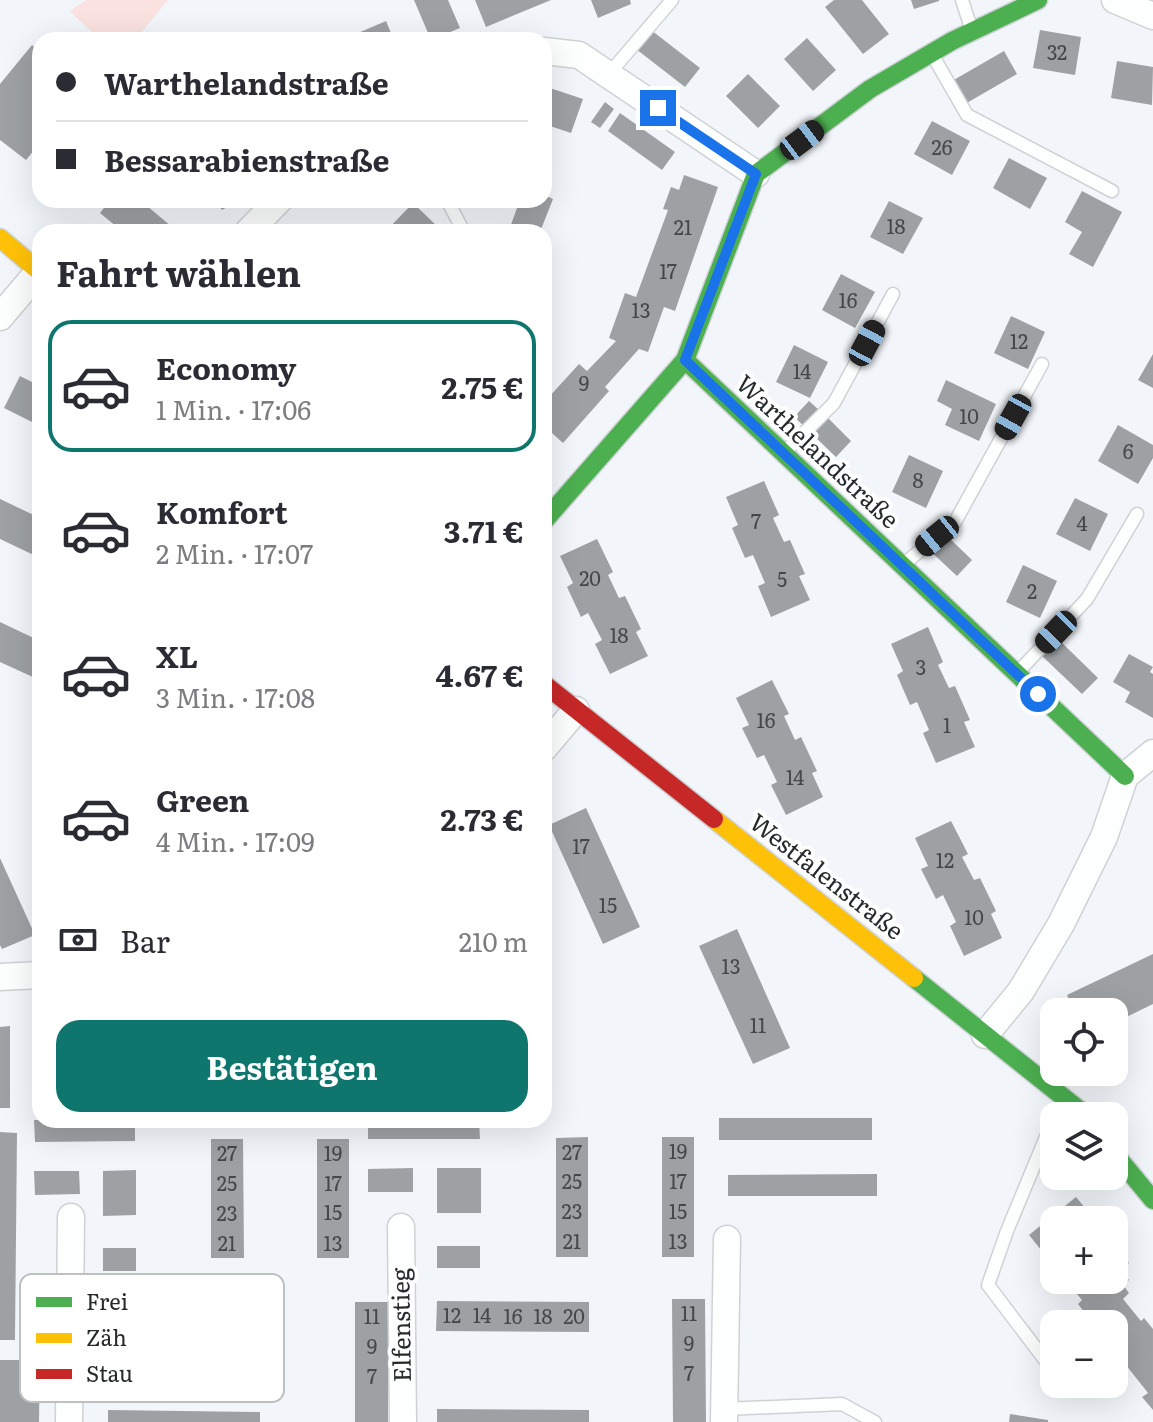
<!DOCTYPE html>
<html lang="de">
<head>
<meta charset="utf-8">
<style>
	body { margin:0; font-family:Literata,serif; background:#f2f2f3; color:#2b2b33; height:100vh; display:flex; flex-direction:column; font-size:30px; white-space:nowrap }
	* { box-sizing:border-box; margin:0 }
	p { font-size:26px; color:#7c7c81 }
	.icon { flex:none; width:44px; height:44px; fill:none; stroke:currentColor; stroke-width:2; stroke-linecap:round; stroke-linejoin:round }
	.map { position:relative; flex:1; overflow:hidden }
	.side { position:absolute; left:32px; top:224px; width:520px; height:904px; display:flex; flex-direction:column; background:#fff; border-radius:24px; box-shadow:0 8px 32px #0002 }
	.side>* { flex:none }
	.banner { position:absolute; left:32px; top:32px; width:520px; height:176px; border-radius:24px; box-shadow:0 8px 32px #0002; display:grid; align-content:center; height:176px; padding:0 24px; background:#fff }
	.fabs { position:absolute; left:1040px; top:998px; display:grid; gap:16px }
	.fabs a { display:grid; place-items:center; width:88px; height:88px; border-radius:16px; background:#fff; box-shadow:0 8px 32px #0002; font-size:40px }
	.end { position:absolute; width:36px; height:36px; margin:-18px; border:10px solid #1a73e8; background:#fff; box-shadow:0 0 0 4px #fff }
	.from { border-radius:50% }
	.car { position:absolute; width:24px; height:48px; margin:-24px -12px; border-radius:10px; box-shadow:0 0 6px 2px #0007; background:linear-gradient(#222 24%,#8ab4d8 0 40%,#222 0 76%,#8ab4d8 0 86%,#222 0) }
	.banner b { display:flex; align-items:center; gap:28px; height:76px; font-size:30px }
	.banner b+b { border-top:2px solid #e1e1e2 }
	.banner i { width:20px; height:20px; background:#2b2b33 }
	ul { padding:0; list-style:none }
	li { display:flex; align-items:center; gap:24px; height:132px; margin:0 16px 12px; padding:0 8px; border:4px solid transparent; border-radius:24px }
	li div { flex:1 }
	li b { display:block; font-size:30px }
	li em { font-style:normal; font-weight:700 }
	li.on { border-color:#0f766e }
	li>.icon { width:72px; height:72px; stroke-width:1.5 }
	h2 { padding:0 24px; font-size:36px; line-height:96px }
	.pay { display:flex; align-items:center; gap:20px; height:88px; padding:0 24px; font-size:30px }
	.pay p { margin-inline-start:auto }
	.primary-button { display:flex; gap:16px; margin-top:auto; padding:16px 24px }
	.primary-button a { flex:1; height:92px; border-radius:24px; background:#0f766e; color:#fff; font-size:32px; font-weight:700; line-height:92px; text-align:center }
	.map>svg:first-child { display:block }
	.garden { fill:#f9e2e0 }
	.building { fill:#9ea1a4 }
	.lines { fill:none; stroke-linecap:round; stroke-linejoin:round }
	.lane-casing { stroke:#cfd2d5; stroke-width:15 }
	.street-casing { stroke:#cfd2d5; stroke-width:29 }
	.fast-casing { stroke:#cfd2d5; stroke-width:21 }
	.slow-casing { stroke:#cfd2d5; stroke-width:21 }
	.jam-casing { stroke:#cfd2d5; stroke-width:21 }
	.lane { stroke:#fdfefe; stroke-width:12 }
	.street { stroke:#fdfefe; stroke-width:26 }
	.fast { stroke:#4caf50; stroke-width:18 }
	.slow { stroke:#ffc107; stroke-width:18 }
	.jam { stroke:#c62828; stroke-width:18 }
	.route { stroke:#1a73e8; stroke-width:10 }
	.labels { text-anchor:middle; stroke-width:8; stroke-linejoin:round; paint-order:stroke }
	.number-label { font-size:20px; fill:#45484b }
	.street-label { font-size:24px; fill:#272a2d; stroke:#fff }
	.key { fill:#fff; stroke:#bebfc0; stroke-width:2 }
	.key-label { font-size:22px; fill:#272a2d }
</style>
</head>
<body>
<div class="map">
<svg width="1153" height="1422" viewBox="0 0 1153 1422">
	<rect width="100%" height="100%" fill="#f2f6fa"/>
	<path class="garden" d="M86 0H168L135 40H100L70 11Z"/>
	<path class="building" d="M414 0H448L460 28 431 40Z
		M475 0H551L486 27Z
		M591 0H630L631 4 598 18Z
		M834 0H862L889 34 863 54 825 7Z
		M911 0H939V1L914 9Z
		M386 21 394 40H361L358 33Z
		M651 30 700 68 685 87 636 49Z
		M1040 30 1081 37 1075 75 1033 68Z
		M807 38 836 70 813 91 784 59Z
		M32 45 40 52V143L26 160 0 140V84Z
		M1004 51 1017 74 965 104 952 81Z
		M1117 61 1153 67 1152 105 1111 98Z
		M748 74 780 106 758 128 726 96Z
		M544 86 583 99 571 133 544 124Z
		M605 102 614 109 600 128 591 122Z
		M620 113 675 152 662 170 608 131Z
		M932 121 970 141 952 175 914 154Z
		M1009 158 1047 178 1030 209 993 188Z
		M684 175 718 187 675 311 664 307 648 352 639 349 605 387 609 391 563 443 544 426V395L548 398 579 364 587 371 616 341 609 338 625 293 636 297 668 210 663 209 671 187 679 190Z
		M1082 191 1122 212 1093 267 1069 254 1082 232 1065 222Z
		M544 195 553 199 540 232 509 230 520 200H544Z
		M110 200H140L178 232H123L100 213Z
		M216 200H238L222 210Z
		M889 201 923 218 903 254 870 237Z
		M413 203 437 226 432 232H385Z
		M841 274 875 292 855 328 822 310Z
		M1011 316 1045 332 1028 369 994 353Z
		M794 345 828 362 810 398 776 382Z
		M1153 354V388L1138 380Z
		M20 376 40 386V426L4 408Z
		M946 380 996 404 979 441 945 425 952 409 937 401Z
		M809 401 819 410 804 426 794 417Z
		M827 417 851 441 836 457 811 433Z
		M1118 425 1153 445V458L1138 484 1098 461Z
		M909 455 943 471 926 508 892 492Z
		M764 481 779 515 773 518 784 542 790 540 805 574 799 576 810 600 771 617 758 586 765 583 753 555 745 558 732 528 738 525 726 497Z
		M1075 498 1108 514 1090 551 1056 534Z
		M0 499 40 518V558L0 539Z
		M944 533 972 560 957 576 928 549Z
		M597 539 613 572 608 575 619 598 625 596 641 629 636 632 648 656 610 674 595 644 602 640 588 613 581 617 567 587 573 583 560 556Z
		M1023 565 1057 581 1040 618 1006 602Z
		M0 622 40 641V667L35 678 0 662Z
		M928 627 943 662 938 665 949 688 955 686 970 720 964 722 975 747 936 763 923 733 929 730 917 702 910 705 897 675 903 671 891 644Z
		M1057 638 1098 678 1082 694 1041 655Z
		M1129 654 1153 667 1150 672 1153 674V718L1125 702 1130 692 1113 682Z
		M772 680 789 714 784 716 795 740 801 737 817 771 812 773 823 797 786 815 771 785 777 782 764 755 757 758 742 728 749 725 736 698Z
		M586 808 640 927 603 944 549 825Z
		M951 821 968 854 962 857 974 880 980 878 996 911 991 914 1002 938 964 956 950 926 956 922 943 895 936 899 921 869 928 866 915 838Z
		M0 858 35 935 2 949 0 945Z
		M737 929 790 1048 753 1064 699 946Z
		M1153 954V1004L1114 1023V1012H1075L1067 995Z
		M10 1026V1108H0V1027Z
		M719 1118H872V1140H719Z
		M34 1120H135V1141L35 1142Z
		M368 1120H479L480 1139H368Z
		M0 1132 17 1133 15 1340H0Z
		M588 1137V1257H556V1138Z
		M662 1137H694V1257H662Z
		M211 1139H243L244 1258H211Z
		M317 1139H349V1258H317Z
		M413 1168V1192H368V1169Z
		M437 1168H481V1213H437Z
		M136 1170V1215L103 1216V1171Z
		M34 1171H79L80 1194 35 1195Z
		M877 1174V1196H728V1175Z
		M1076 1197 1095 1220H1054V1266L1029 1235Z
		M1114 1244 1129 1263 1120 1270 1129 1280 1123 1285 1129 1293 1123 1299 1141 1321 1144 1318 1153 1329V1410L1142 1397 1148 1393 1114 1350V1324H1087L1080 1315 1084 1312 1078 1304 1082 1300 1065 1280H1114Z
		M437 1246H480V1268H437Z
		M103 1248H136V1271H103Z
		M672 1299H705L706 1422H673Z
		M437 1301 589 1302V1332L436 1331Z
		M355 1302H388V1422H355Z
		M0 1360H40L39 1422H0Z
		M437 1409 589 1410V1422H437Z
		M108 1410 260 1412V1422H108Z
		M1010 1414 1048 1420V1422H1009Z"/>
	<g class="lines">
		<defs>
			<path id="lane" d="M962 0 971 28
				M933 56 967 115 1112 191
				M608 75 672 0
				M447 200 464 232
				M786 451 834 403 893 294
				M905 563 955 522 1042 364
				M1019 671 1087 599 1137 514
				M1045 1360 988 1285 1007 1231 1046 1137 1054 1130
				M724 1409 842 1404 875 1422"/>
			<path id="street" d="M1115 0 1153 16
				M544 51 579 55 756 174
				M248 232 279 200
				M0 317 39 271
				M544 748 576 710
				M0 977 40 975
				M985 1035 1021 991 1061 924 1104 837 1125 776 1153 753
				M401 1227 403 1422
				M69 1422 71 1217
				M724 1422 727 1239"/>
			<path id="fast" d="M685 360 1125 776
				M544 521 685 360 756 174 870 89 952 41 1038 0
				M914 978 1087 1116
				M1114 1153 1153 1200"/>
			<path id="slow" d="M0 238 40 272
				M714 819 914 978"/>
			<path id="jam" d="M544 684 714 819"/>
		</defs>
		<use href="#lane" class="lane-casing"/>
		<use href="#street" class="street-casing"/>
		<use href="#fast" class="fast-casing"/>
		<use href="#slow" class="slow-casing"/>
		<use href="#jam" class="jam-casing"/>
		<use href="#lane" class="lane"/>
		<use href="#street" class="street"/>
		<use href="#fast" class="fast"/>
		<use href="#slow" class="slow"/>
		<use href="#jam" class="jam"/>
	</g>
	<g class="lines">
		<path class="route" d="M658 108 756 174 685 360 1038 694"/>
	</g>
	<g class="labels">
		<g class="number-label">
			<text x="1057" y="60">32</text>
			<text x="942" y="155">26</text>
			<text x="896" y="234">18</text>
			<text x="683" y="235">21</text>
			<text x="668" y="279">17</text>
			<text x="848" y="308">16</text>
			<text x="641" y="318">13</text>
			<text x="1019" y="349">12</text>
			<text x="802" y="379">14</text>
			<text x="584" y="391">9</text>
			<text x="969" y="424">10</text>
			<text x="1128" y="459">6</text>
			<text x="918" y="488">8</text>
			<text x="756" y="529">7</text>
			<text x="1082" y="531">4</text>
			<text x="590" y="586">20</text>
			<text x="782" y="587">5</text>
			<text x="1032" y="599">2</text>
			<text x="619" y="643">18</text>
			<text x="921" y="675">3</text>
			<text x="766" y="728">16</text>
			<text x="947" y="733">1</text>
			<text x="795" y="785">14</text>
			<text x="581" y="854">17</text>
			<text x="945" y="868">12</text>
			<text x="608" y="913">15</text>
			<text x="974" y="925">10</text>
			<text x="731" y="974">13</text>
			<text x="758" y="1033">11</text>
			<text x="678" y="1159">19</text>
			<text x="572" y="1160">27</text>
			<text x="227" y="1161">27</text>
			<text x="333" y="1161">19</text>
			<text x="572" y="1189">25</text>
			<text x="678" y="1189">17</text>
			<text x="227" y="1191">25</text>
			<text x="333" y="1191">17</text>
			<text x="572" y="1219">23</text>
			<text x="678" y="1219">15</text>
			<text x="333" y="1220">15</text>
			<text x="227" y="1221">23</text>
			<text x="572" y="1249">21</text>
			<text x="678" y="1249">13</text>
			<text x="227" y="1251">21</text>
			<text x="333" y="1251">13</text>
			<text x="689" y="1321">11</text>
			<text x="452" y="1323">12</text>
			<text x="482" y="1323">14</text>
			<text x="372" y="1324">11</text>
			<text x="513" y="1324">16</text>
			<text x="543" y="1324">18</text>
			<text x="574" y="1324">20</text>
			<text x="689" y="1351">9</text>
			<text x="372" y="1354">9</text>
			<text x="689" y="1381">7</text>
			<text x="372" y="1384">7</text>
		</g>
		<g class="street-label">
			<text transform="translate(817 452) rotate(43)" y="8">Warthelandstraße</text>
			<text transform="translate(826 877) rotate(38)" y="8">Westfalenstraße</text>
			<text transform="translate(402 1325) rotate(-91)" y="8">Elfenstieg</text>
		</g>
	</g>
	<rect x="20" y="1274" width="264" height="128" rx="12" class="key"/>
	<rect x="36" y="1297" width="36" height="10" fill="#4caf50"/>
	<rect x="36" y="1333" width="36" height="10" fill="#ffc107"/>
	<rect x="36" y="1369" width="36" height="10" fill="#c62828"/>
	<g class="key-label">
		<text x="86" y="1310">Frei</text>
		<text x="86" y="1346">Zäh</text>
		<text x="86" y="1382">Stau</text>
	</g>
</svg>
<div class="fabs">
<a><svg class="icon" aria-label="locate" viewBox="0 0 24 24"><circle cx="12" cy="12" r="6"/><path d="M12 2v4M12 18v4M2 12h4M18 12h4"/></svg></a>
<a><svg class="icon" aria-label="layers" viewBox="0 0 24 24"><path d="M12 4l9 5-9 5-9-5zM3 14l9 5 9-5"/></svg></a>
<a>+</a>
<a>−</a>
</div>
<i class="end from" style="left:1038px;top:694px"></i>
<i class="end" style="left:658px;top:108px"></i>
<i class="car" style="left:802px;top:140px;rotate:53deg"></i>
<i class="car" style="left:867px;top:343px;rotate:28deg"></i>
<i class="car" style="left:1013px;top:417px;rotate:209deg"></i>
<i class="car" style="left:937px;top:536px;rotate:231deg"></i>
<i class="car" style="left:1056px;top:632px;rotate:224deg"></i>
<div class="banner">
<b><i class="from"></i>Warthelandstraße</b>
<b><i></i>Bessarabienstraße</b>
</div>
<section class="side">
<h2>Fahrt wählen</h2>
<ul>
<li class="on"><svg class="icon" aria-label="car" viewBox="0 0 24 24"><path d="M5 17H2v-5l4-1 3-4h7l3 4 3 1v5h-3M9 17h6M6 11h13"/><circle cx="7" cy="17" r="2"/><circle cx="17" cy="17" r="2"/></svg><div><b>Economy</b><p>1 Min. · 17:06</p></div><em>2.75 €</em></li>
<li><svg class="icon" aria-label="car" viewBox="0 0 24 24"><path d="M5 17H2v-5l4-1 3-4h7l3 4 3 1v5h-3M9 17h6M6 11h13"/><circle cx="7" cy="17" r="2"/><circle cx="17" cy="17" r="2"/></svg><div><b>Komfort</b><p>2 Min. · 17:07</p></div><em>3.71 €</em></li>
<li><svg class="icon" aria-label="car" viewBox="0 0 24 24"><path d="M5 17H2v-5l4-1 3-4h7l3 4 3 1v5h-3M9 17h6M6 11h13"/><circle cx="7" cy="17" r="2"/><circle cx="17" cy="17" r="2"/></svg><div><b>XL</b><p>3 Min. · 17:08</p></div><em>4.67 €</em></li>
<li><svg class="icon" aria-label="car" viewBox="0 0 24 24"><path d="M5 17H2v-5l4-1 3-4h7l3 4 3 1v5h-3M9 17h6M6 11h13"/><circle cx="7" cy="17" r="2"/><circle cx="17" cy="17" r="2"/></svg><div><b>Green</b><p>4 Min. · 17:09</p></div><em>2.73 €</em></li>
</ul>
<div class="pay"><svg class="icon" aria-label="cash" viewBox="0 0 24 24"><path d="M3 7h18v10H3z"/><circle cx="12" cy="12" r="2"/></svg>Bar<p>210 m</p></div>
<div class="primary-button"><a>Bestätigen</a></div>
</section>
</div>
</body>
</html>
